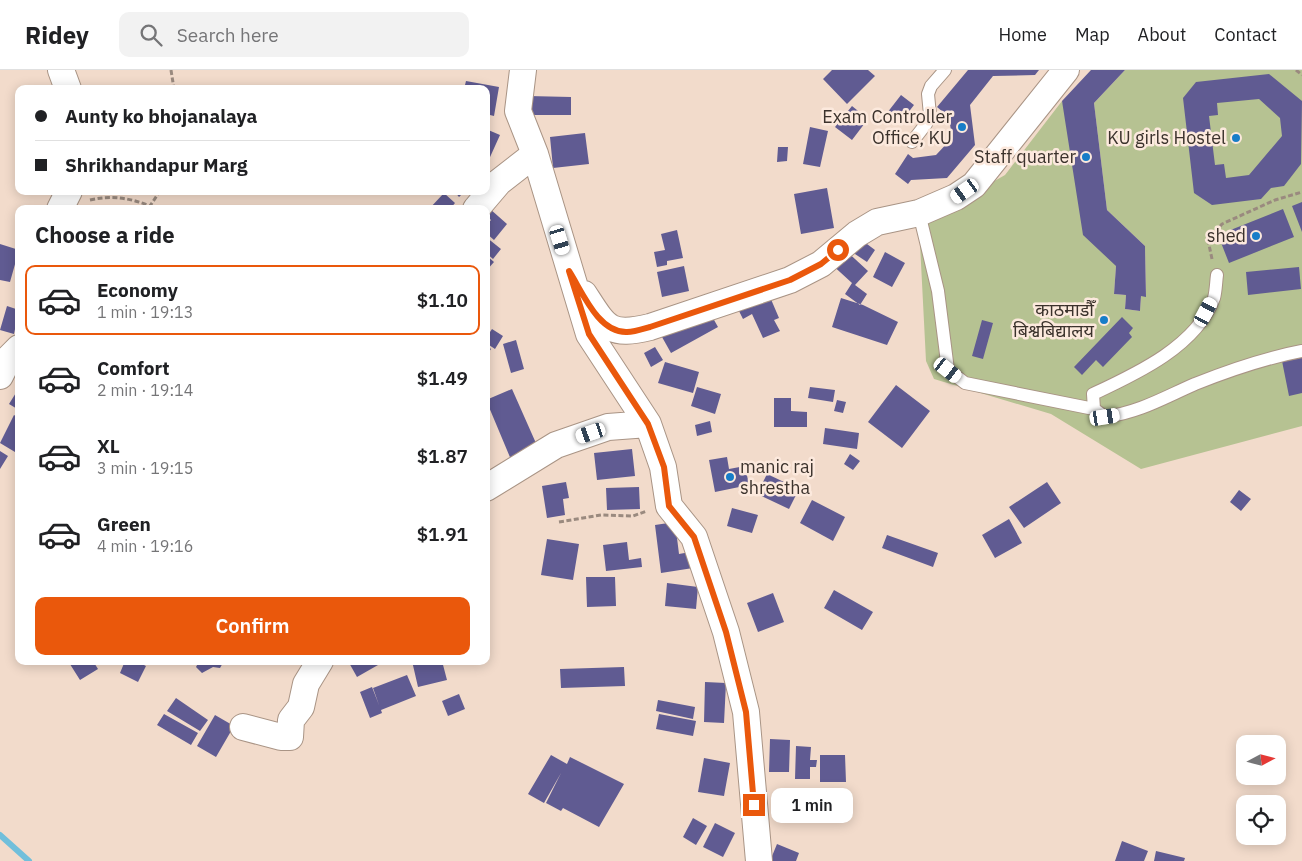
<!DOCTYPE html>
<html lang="en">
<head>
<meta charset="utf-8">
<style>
	body { margin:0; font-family:"IBM Plex Sans","Noto Sans Devanagari",sans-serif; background:#f2f2f2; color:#202124; height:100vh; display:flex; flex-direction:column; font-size:19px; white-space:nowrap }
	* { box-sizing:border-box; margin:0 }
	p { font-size:16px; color:#757577 }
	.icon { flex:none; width:28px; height:28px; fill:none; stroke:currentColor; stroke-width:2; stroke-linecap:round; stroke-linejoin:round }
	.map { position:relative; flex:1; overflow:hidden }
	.panel { position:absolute; left:15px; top:135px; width:475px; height:460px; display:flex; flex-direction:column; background:#fff; border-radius:10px; box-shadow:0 2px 12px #0003 }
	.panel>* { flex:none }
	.banner { position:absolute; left:15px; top:15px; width:475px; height:110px; border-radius:10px; box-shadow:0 2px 12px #0003; display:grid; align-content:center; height:110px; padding:0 20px; background:#fff }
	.needle { width:32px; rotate:83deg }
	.buttons { position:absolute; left:1236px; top:665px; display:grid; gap:10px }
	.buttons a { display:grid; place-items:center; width:50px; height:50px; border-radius:10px; background:#fff; box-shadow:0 2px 12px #0003; font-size:25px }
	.end { position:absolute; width:22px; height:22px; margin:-11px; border:6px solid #ea580c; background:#fff; box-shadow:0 0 0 2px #fff }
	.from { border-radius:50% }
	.bubble { position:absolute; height:35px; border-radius:10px; background:#fff; box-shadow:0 2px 12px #0003; font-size:16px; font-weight:600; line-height:35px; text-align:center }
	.car { position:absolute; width:15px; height:30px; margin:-15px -8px; border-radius:6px; box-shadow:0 0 4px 1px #0007; background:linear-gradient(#fff 24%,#345 0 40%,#fff 0 76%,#345 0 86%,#fff 0) }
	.banner b { display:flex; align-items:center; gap:18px; height:48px; font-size:19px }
	.banner b+b { border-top:1px solid #e0e0e0 }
	.banner i { width:12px; height:12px; background:#202124 }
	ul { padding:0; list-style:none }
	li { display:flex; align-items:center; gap:15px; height:70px; margin:0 10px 8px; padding:0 10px; border:2px solid transparent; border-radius:10px }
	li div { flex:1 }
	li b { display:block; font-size:19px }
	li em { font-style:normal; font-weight:600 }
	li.current { border-color:#ea580c }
	li>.icon { width:45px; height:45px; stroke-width:1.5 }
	h2 { padding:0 20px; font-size:22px; line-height:60px }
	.action { display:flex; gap:10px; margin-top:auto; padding:10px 20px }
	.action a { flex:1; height:58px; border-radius:10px; background:#ea580c; color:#fff; font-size:20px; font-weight:600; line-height:58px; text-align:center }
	header { display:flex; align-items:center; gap:30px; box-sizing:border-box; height:70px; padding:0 25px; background:#fff; border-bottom:1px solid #e0e0e0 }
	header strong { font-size:24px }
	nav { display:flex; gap:28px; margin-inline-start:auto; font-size:18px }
	.search { width:350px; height:45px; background:#f2f2f2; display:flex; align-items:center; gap:12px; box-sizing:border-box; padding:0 18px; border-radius:10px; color:#757577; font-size:19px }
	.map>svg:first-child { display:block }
	.green { fill:#b6c292 }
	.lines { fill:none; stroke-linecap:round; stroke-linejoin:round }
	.stream { stroke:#71bfdb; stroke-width:6 }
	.building { fill:#605b92; fill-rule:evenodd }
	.service-casing { stroke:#a99485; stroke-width:14 }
	.minor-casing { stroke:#a99485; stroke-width:28 }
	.path { stroke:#9a8a7f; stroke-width:3; stroke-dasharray:5 2.5; stroke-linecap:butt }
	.service { stroke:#fff; stroke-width:12 }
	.minor { stroke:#fff; stroke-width:26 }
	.route { stroke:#ea580c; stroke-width:6 }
	.poi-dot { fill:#177dc8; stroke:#fce9dd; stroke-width:2 }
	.labels { text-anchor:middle; stroke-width:5; stroke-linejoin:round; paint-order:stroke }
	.poi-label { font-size:18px; fill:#3b322c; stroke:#fce9dd; text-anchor:end }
</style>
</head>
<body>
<header>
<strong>Ridey</strong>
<div class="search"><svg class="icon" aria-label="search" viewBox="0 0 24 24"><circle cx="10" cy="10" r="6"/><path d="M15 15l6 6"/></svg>Search here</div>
<nav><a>Home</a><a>Map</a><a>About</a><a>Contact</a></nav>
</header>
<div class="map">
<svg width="1302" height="791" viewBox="0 0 1302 791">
	<rect width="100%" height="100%" fill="#f2dbcb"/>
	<path class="green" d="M1125 0H1302V356L1141 399 1051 344 934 309 926 291 919 154 1005 105 1062 31 1116 196 1114 224 1126 225 1125 239 1140 241 1141 226H1146L1145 176 1107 140 1094 33Z"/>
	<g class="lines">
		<path class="stream" d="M0 765 29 791"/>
	</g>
	<path class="building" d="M832 0H868L875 6 847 34 823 9Z
		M968 0H1039L1035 5 993 6 970 35 975 75 947 108 911 110 908 114 895 104 908 84 913 88 936 85 952 68 949 47 937 37Z
		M1091 0H1125L1094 33 1107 140 1145 176 1146 227 1141 226 1140 241 1125 239 1126 225 1114 224 1116 196 1083 165 1062 31Z
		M1269 4 1302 31 1301 94 1284 116 1271 118 1261 129 1212 135 1194 123 1183 28 1196 12ZM1259 29 1280 48 1282 66 1249 105 1226 108 1224 94 1215 95 1209 46 1218 45 1217 33Z
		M466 11 499 17 494 46 486 44V19H464Z
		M901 25 914 35 900 53 887 43Z
		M528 26 571 27V45H528Z
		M852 36 868 49 852 70 835 57Z
		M810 57 828 61 820 97 803 94Z
		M486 59 500 65 486 96Z
		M585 63 589 94 553 98 550 67Z
		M778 77H788L787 91 777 92Z
		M827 118 834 158 801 164 794 124Z
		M454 121H465L459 127Z
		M444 123 455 133 450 139H429Z
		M1302 132V162L1292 136Z
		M490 139 507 154 494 170 486 163V156L491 150 486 145Z
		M1283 139 1294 167 1229 193 1218 165Z
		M677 160 683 188 667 191V195L657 197 654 182 665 180 661 164Z
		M486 167 501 179 493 189 486 183Z
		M859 168 875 180 867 192 849 180Z
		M0 174 19 180 10 212 0 210Z
		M842 177 868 201 855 215 867 224 860 235 845 224 852 213 829 192Z
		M885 182 905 193 892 217 873 207Z
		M486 185 494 192 486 201Z
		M684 196 689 221 662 227 657 202Z
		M1299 197 1301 219 1248 225 1246 202Z
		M767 220 779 248 774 250 780 261 763 268 752 244 743 249 738 239Z
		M841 228 863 235 898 252 887 275 832 257Z
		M7 236 19 240 14 264 0 260Z
		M709 241 718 257 671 283 662 267Z
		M1122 247 1133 258 1129 263 1132 267 1103 297 1096 290 1082 305 1074 297Z
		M982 250 993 253 983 289 972 286Z
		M492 259 503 266 495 279 486 273V268Z
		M516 270 524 299 511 303 503 274Z
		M486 275 491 279 486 286Z
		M655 277 663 290 651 297 644 283Z
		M1302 287V323L1289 326 1282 291Z
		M665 292 699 302 693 323 658 313Z
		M896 315 930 341 902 378 868 352Z
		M697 317 721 324 715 344 691 336Z
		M810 317 835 320 833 332 808 328Z
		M19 318V340L9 334Z
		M512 319 539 380 512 392 486 330Z
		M774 328H791V341L807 342V357H774Z
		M837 330 846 332 843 343 834 341Z
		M14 345 19 348V375L15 382 0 373Z
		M710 351 712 362 697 366 695 355Z
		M825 358 859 363 857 379 823 374Z
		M632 379 635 406 597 410 594 383Z
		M0 381 8 386 0 399Z
		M850 384 860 391 853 400 844 394Z
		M727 387 729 399 745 396 749 415 715 422 709 390Z
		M767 404 799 419 789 439 757 424Z
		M566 412 569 428 563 429 565 445 547 448 542 416Z
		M1047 412 1061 433 1024 458 1009 437Z
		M639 417 640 439 607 440 606 418Z
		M1239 420 1251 429 1241 441 1230 432Z
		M812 430 845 447 833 471 800 453Z
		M732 438 758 445 752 463 727 456Z
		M1009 449 1022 473 995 488 982 465Z
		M675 452 679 484 690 482 693 498 661 503 655 455Z
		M887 465 938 483 933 497 882 478Z
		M547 469 579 474 573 510 541 505Z
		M627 472 629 490 641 488 642 497 606 501 603 475Z
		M586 507H615L616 536 587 537Z
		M667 513 698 517 696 539 665 536Z
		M834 520 873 542 862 560 824 538Z
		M773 523 784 552 758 562 747 533Z
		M68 591H93L98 599 80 610Z
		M125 591H136L146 596 138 612 120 603Z
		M199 591H224L220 598 213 597 202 603 196 597Z
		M348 591H385L357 607Z
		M412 591H442L447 610 418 617Z
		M624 597 625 616 561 618 560 599Z
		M407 605 416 626 381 640 382 643 370 648 360 622 372 617 379 635 373 618Z
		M705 612 726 613 724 653 704 652Z
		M459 624 465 639 448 646 442 631Z
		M176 628 208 650 200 661 167 641Z
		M658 630 695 637 693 649 656 641Z
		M164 644 198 663 191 675 157 655Z
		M659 644 696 651 693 666 656 659Z
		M215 645 234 656 216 687 197 676Z
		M770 669 790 670 789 702H769Z
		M796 676 811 677 810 690H817L816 697H810V709H795Z
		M551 685 567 694 570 687 624 714 599 757 563 738 561 741 546 733 561 703 544 733 528 724Z
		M820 685H845L846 712H820Z
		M704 688 730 693 724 726 698 722Z
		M693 748 707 756 696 775 683 767Z
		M715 753 735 763 723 787 703 777Z
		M1122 771 1148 781 1144 791H1115Z
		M777 774 799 783 796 791H770Z
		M1156 781 1185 788 1184 791H1154Z"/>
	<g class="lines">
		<defs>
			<path id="service" d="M912 72 926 54 930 45 928 24 931 16 945 0
				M919 143 938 221 948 300 965 313 1094 339 1105 347C1140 342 1163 328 1195 314 1230 300 1265 288 1302 281
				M1094 339 1093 324C1136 304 1197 276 1214 228 1216 221 1216 212 1217 205"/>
			<path id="minor" d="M61 0 68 19
				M523 0 518 41 535 84 589 264 648 354 663 397 669 436 694 467 726 562 746 642 759 791
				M60 139 69 121
				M476 139 499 112 535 84
				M584 224C606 258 609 267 650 257L790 210 821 194 857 164 877 152 919 143 956 127 974 115 1066 0
				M0 306 9 288 19 278
				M486 418 556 375 608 357 648 354
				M243 657 281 667H290L291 650 301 637 306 614 320 591"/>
		</defs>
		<use href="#service" class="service-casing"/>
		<use href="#minor" class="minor-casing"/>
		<path class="path" d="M171 0 174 19
			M1296 0 1302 5
			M90 130C112 125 130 128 150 136L160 121
			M1212 189 1208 170 1222 154 1275 130 1302 122
			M559 452 601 445 633 446 647 441"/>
		<use href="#service" class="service"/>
		<use href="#minor" class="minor"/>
	</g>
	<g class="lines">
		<path class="route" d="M754 735 746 642 726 562 694 467 669 436 664 397 648 354 589 264 569 201C582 221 598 263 627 262 634 262 643 259 650 257L790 210 821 194 838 180"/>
	</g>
	<g class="poi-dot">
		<circle cx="962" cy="57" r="5"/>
		<circle cx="1236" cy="68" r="5"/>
		<circle cx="1086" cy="87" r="5"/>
		<circle cx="1256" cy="166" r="5"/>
		<circle cx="1104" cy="250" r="5"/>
		<circle cx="730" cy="407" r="5"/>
	</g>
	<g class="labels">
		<g class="poi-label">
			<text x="952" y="53">Exam Controller<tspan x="952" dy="21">Office, KU</tspan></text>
			<text x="1226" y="74">KU girls Hostel</text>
			<text x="1076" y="93">Staff quarter</text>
			<text x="1246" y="172">shed</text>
			<text x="1094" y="246">काठमाडौँ<tspan x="1094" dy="21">बिश्वबिद्यालय</tspan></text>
			<text x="740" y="403" text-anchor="start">manic raj<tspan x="740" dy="21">shrestha</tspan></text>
		</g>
	</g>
</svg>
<div class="buttons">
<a><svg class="needle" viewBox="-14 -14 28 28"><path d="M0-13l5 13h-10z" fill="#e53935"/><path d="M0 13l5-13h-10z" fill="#757577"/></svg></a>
<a><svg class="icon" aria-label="locate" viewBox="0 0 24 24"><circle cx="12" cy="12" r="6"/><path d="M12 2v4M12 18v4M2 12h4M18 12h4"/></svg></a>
</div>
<i class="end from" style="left:838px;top:180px"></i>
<i class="end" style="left:754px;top:735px"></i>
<div class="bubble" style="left:771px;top:718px;width:82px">1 min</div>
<i class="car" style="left:965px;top:121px;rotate:235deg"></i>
<i class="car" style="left:560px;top:170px;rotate:163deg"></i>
<i class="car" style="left:1206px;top:242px;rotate:28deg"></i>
<i class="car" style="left:948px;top:300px;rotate:128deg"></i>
<i class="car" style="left:1105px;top:347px;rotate:81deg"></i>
<i class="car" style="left:591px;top:363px;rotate:251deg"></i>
<div class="banner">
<b><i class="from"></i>Aunty ko bhojanalaya</b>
<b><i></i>Shrikhandapur Marg</b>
</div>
<section class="panel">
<h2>Choose a ride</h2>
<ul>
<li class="current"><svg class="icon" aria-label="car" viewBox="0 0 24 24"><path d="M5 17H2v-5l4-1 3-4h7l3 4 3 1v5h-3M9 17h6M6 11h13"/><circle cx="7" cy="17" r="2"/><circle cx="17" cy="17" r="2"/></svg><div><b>Economy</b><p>1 min · 19:13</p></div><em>$1.10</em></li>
<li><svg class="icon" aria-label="car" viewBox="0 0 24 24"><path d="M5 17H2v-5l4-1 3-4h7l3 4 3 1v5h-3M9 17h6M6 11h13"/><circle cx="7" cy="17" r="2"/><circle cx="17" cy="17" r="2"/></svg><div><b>Comfort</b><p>2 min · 19:14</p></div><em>$1.49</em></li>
<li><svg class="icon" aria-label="car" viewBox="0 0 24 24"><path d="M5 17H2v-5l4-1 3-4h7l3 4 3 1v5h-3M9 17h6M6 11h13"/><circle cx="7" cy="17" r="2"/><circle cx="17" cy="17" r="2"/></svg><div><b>XL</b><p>3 min · 19:15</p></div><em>$1.87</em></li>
<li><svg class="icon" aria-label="car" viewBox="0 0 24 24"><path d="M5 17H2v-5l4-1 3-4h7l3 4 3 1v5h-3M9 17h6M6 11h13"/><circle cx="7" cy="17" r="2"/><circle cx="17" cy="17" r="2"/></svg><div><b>Green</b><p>4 min · 19:16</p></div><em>$1.91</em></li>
</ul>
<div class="action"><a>Confirm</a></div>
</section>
</div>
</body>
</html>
